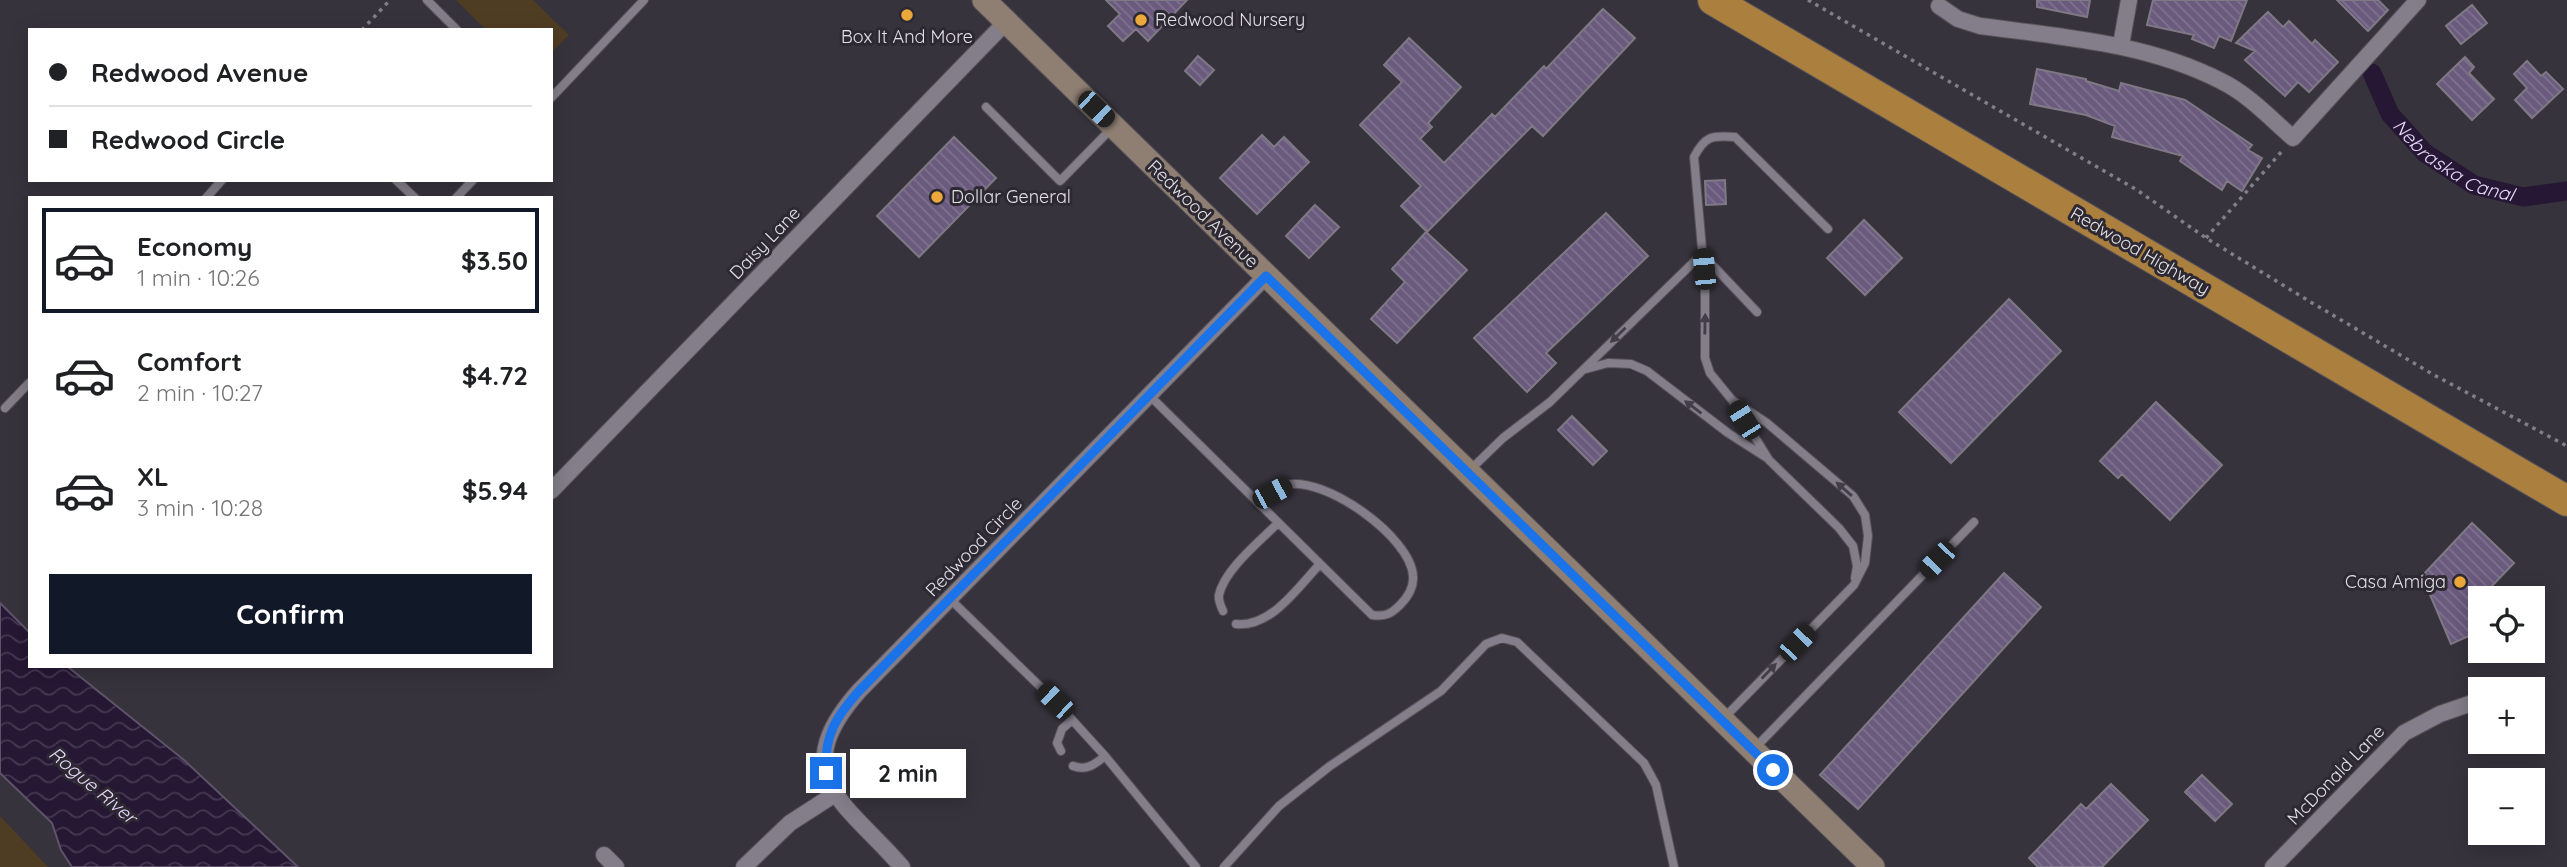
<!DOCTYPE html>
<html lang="en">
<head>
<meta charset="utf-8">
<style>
	body { margin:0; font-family:Quicksand,sans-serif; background:#f2f2f2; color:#202124; height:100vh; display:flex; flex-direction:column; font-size:26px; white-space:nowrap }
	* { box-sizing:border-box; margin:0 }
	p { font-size:23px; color:#757577 }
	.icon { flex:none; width:38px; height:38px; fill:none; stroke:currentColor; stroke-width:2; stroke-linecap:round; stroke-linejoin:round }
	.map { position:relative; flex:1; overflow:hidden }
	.panel { position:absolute; left:28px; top:196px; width:525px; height:472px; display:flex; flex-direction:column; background:#fff; border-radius:0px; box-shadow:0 4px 18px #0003 }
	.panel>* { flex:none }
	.hud { position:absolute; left:28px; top:28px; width:525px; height:154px; border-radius:0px; box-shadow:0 4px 18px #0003; display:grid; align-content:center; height:154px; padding:0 21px; background:#fff }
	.tools { position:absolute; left:2468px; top:586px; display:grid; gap:14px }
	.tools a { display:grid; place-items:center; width:77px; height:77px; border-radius:0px; background:#fff; box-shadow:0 4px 18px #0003; font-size:35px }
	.end { position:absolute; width:32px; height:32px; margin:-16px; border:9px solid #1a73e8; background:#fff; box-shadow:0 0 0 4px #fff }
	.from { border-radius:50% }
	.bubble { position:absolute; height:49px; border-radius:0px; background:#fff; box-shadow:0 4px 18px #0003; font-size:23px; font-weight:700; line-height:49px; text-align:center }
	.car { position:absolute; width:21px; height:42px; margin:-21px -10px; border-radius:9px; box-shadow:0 0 5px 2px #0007; background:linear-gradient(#222 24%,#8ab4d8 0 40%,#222 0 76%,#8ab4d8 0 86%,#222 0) }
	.hud b { display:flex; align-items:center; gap:24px; height:66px; font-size:26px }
	.hud b+b { border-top:2px solid #e0e0e0 }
	.hud i { width:18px; height:18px; background:#202124 }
	ul { padding:12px 0 0; list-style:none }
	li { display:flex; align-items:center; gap:21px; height:105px; margin:0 14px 10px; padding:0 7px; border:4px solid transparent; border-radius:0px }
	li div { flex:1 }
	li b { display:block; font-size:26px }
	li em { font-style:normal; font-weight:700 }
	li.current { border-color:#111827 }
	li>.icon { width:63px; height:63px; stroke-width:1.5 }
	.cta { display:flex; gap:14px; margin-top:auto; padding:14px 21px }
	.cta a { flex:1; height:80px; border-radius:0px; background:#111827; color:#fff; font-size:28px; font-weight:700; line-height:80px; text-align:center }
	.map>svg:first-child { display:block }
	.green { fill:#4f3d23 }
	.water { fill:url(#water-waves); stroke:#5e5369; stroke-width:2 }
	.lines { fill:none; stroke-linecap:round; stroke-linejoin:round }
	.canal { stroke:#261734; stroke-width:19 }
	.building { fill:url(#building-back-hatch); stroke:#7e7984; stroke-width:2 }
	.lane-casing { stroke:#565259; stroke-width:10 }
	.street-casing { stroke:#565259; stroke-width:18 }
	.secondary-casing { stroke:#565259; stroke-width:25 }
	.highway-casing { stroke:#565259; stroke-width:32 }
	.path { stroke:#837f88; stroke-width:3.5; stroke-dasharray:3.5 5; stroke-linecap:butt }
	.lane { stroke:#837e89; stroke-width:8 }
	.street { stroke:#837e89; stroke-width:16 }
	.secondary { stroke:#8f7e72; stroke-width:23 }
	.highway { stroke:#ab7f3e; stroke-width:30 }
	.oneway { fill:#423e48 }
	.route { stroke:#1a73e8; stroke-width:9 }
	.poi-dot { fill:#eda83b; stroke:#2d2932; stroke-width:2.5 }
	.labels { text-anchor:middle; stroke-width:6; stroke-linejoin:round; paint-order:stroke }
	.poi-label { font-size:18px; fill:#e2dfe5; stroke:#2d2932; text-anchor:start }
	.street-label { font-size:18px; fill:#e2dfe5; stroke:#2d2932 }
	.water-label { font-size:19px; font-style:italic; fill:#e7d7fb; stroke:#2d2932 }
</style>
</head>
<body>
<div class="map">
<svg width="2567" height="867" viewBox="0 0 2567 867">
	<defs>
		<pattern id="water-waves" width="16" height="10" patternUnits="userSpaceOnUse" patternTransform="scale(1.75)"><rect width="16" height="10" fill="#261734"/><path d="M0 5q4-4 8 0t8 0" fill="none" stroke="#453851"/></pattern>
		<pattern id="building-back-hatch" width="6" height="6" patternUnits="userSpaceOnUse" patternTransform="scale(1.75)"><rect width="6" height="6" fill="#6a5a7d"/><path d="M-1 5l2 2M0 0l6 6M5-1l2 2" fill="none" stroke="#7f718f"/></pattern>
	</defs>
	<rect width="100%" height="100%" fill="#37333d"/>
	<path class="green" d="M456 0H533L569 35 551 53V30H486Z
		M0 816 48 867H0Z"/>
	<path class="water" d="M0 603 30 633V667H68L184 760 298 867H72L61 850 52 823 0 773Z"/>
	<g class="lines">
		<path class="canal" id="s1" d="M2372 73 2390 114 2425 153 2474 185 2523 197 2567 191"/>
	</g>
	<path class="building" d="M1106 0H1187L1148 41 1136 29 1123 41 1108 26 1120 14Z
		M2037 0H2090L2087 17 2037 7Z
		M2153 0H2247L2231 41 2219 36 2214 48 2192 39 2194 35 2147 25Z
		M2337 0H2378L2388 10 2368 31Z
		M2472 5 2487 23 2461 44 2446 26Z
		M1603 9 1635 38 1543 136 1532 126 1427 232 1401 206 1421 186 1360 125 1402 82 1384 65 1409 38 1461 87 1428 123 1432 127 1420 139 1444 163 1492 114 1495 117 1544 66 1546 69Z
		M2268 12 2283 27 2289 21 2312 44 2315 40 2338 62 2309 92 2298 82 2285 96 2245 60 2255 51 2236 43Z
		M1198 56 1214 70 1200 85 1185 71Z
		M2465 57 2474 67 2469 73 2494 99 2472 120 2437 84Z
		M2527 61 2541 76 2546 72 2563 89 2532 118 2515 100 2527 88 2514 74Z
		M2037 69 2086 79V81L2119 91 2121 83 2185 100 2252 145 2248 150 2262 158 2242 191 2227 181 2222 190 2180 161 2183 156 2112 137 2115 126 2086 115 2030 104Z
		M1262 135 1274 147 1284 137 1309 162 1257 214 1220 178Z
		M954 137 996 178 919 257 877 216Z
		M1725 180 1726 204 1706 205 1705 181Z
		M1315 205 1339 227 1309 258 1286 236Z
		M1606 213 1648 256 1546 353 1556 363 1527 392 1474 338Z
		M1864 220 1902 258 1865 295 1827 258Z
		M1426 232 1467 270 1397 343 1371 319 1405 282 1392 269Z
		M2009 299 2061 351 1951 463 1899 412Z
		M2156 402 2222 465 2170 520 2122 474 2118 478 2100 461Z
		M1572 416 1607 451 1593 465 1558 430Z
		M2472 523 2514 563 2490 588 2494 598H2480V631L2451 644 2422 576Z
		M2004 573 2041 607 1858 809 1820 775Z
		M2202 775 2232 804 2215 821 2185 792Z
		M2111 784 2148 820 2102 867H2038L2029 858 2081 804 2086 809Z"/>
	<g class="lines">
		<defs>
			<path id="lane" d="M427 0 457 30
				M551 98 644 0
				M986 107 1060 181 1111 129
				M396 180 415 198
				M206 198 222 180
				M456 198 473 180
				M1702 254 1757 312
				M1586 369 1608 363 1631 364 1647 371 1728 433 1767 458
				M1149 395 1372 615C1385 617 1391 614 1400 605 1408 597 1414 587 1413 576 1411 537 1324 475 1286 485 1275 488 1268 497 1260 505
				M1733 402 1769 460 1839 528 1853 546 1857 566 1855 578
				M5 408 30 382
				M1469 471 1503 438 1550 402 1702 254
				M950 599 1055 701 1105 756 1196 867
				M1223 611C1221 606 1218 601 1219 595 1224 570 1260 541 1278 523
				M1236 624C1271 628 1298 587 1320 564
				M1724 718 1854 585 1865 563 1868 536 1865 515 1853 496 1767 423 1732 400 1710 373 1705 358V283L1694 157C1705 136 1712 135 1735 137L1828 229
				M1755 748 1974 522
				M1061 751 1057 743 1062 729 1072 720
				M1073 766C1086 771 1094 765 1105 756
				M1224 867 1279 806 1330 766 1441 691 1486 644 1502 638 1517 642 1644 763 1656 785 1674 867"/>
			<path id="street" d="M1939 6 1958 19 1980 26C2062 37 2147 43 2221 81 2248 94 2270 118 2293 138L2418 0
				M2121 45 2129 0
				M551 491 1006 22
				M604 855 616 867
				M744 867 790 823 835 794
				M902 867C847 803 784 776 859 691L1266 276
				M2273 867 2404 733 2440 714 2472 703"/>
			<path id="secondary" d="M984 0 1873 867"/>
			<path id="highway" d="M1713 0 2567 501"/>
		</defs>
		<use href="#lane" class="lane-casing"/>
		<use href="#street" class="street-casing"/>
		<use href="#secondary" class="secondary-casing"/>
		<use href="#highway" class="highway-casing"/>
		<path class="path" d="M1808 0 2137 190 2206 238 2304 298 2434 375 2567 446
			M362 30 390 0
			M2206 238 2283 150"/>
		<use href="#lane" class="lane"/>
		<use href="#street" class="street"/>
		<use href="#secondary" class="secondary"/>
		<use href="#highway" class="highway"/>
	</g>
	<defs><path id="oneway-solid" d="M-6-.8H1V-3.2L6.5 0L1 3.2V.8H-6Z" transform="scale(1.75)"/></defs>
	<g class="oneway">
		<use href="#oneway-solid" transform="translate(1705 324) rotate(-89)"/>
		<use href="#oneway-solid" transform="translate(1618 335) rotate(136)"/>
		<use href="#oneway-solid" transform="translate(1693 407) rotate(-143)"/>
		<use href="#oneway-solid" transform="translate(1844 489) rotate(-139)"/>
		<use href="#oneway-solid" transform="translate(1769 671) rotate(-46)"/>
	</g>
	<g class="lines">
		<path class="route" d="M826 773C824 736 835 718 859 691L1266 276 1773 770"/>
	</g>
	<g class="poi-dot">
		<circle cx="907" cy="15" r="7"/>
		<circle cx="1141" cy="20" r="7"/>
		<circle cx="937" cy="197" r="7"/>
		<circle cx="2460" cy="582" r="7"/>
	</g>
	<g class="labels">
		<g class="poi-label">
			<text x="1155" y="26">Redwood Nursery</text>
			<text x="907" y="43" text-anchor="middle">Box It And More</text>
			<text x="951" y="203">Dollar General</text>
			<text x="2446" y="588" text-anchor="end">Casa Amiga</text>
		</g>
		<g class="street-label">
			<text transform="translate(1203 214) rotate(44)" y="6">Redwood Avenue</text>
			<text transform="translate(765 243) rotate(-46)" y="6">Daisy Lane</text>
			<text transform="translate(2140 251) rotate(30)" y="6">Redwood Highway</text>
			<text transform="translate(974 547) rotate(-46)" y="6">Redwood Circle</text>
			<text transform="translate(2336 775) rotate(-46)" y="6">McDonald Lane</text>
		</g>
		<g class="water-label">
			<text dy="7" stroke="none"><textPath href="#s1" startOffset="126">Nebraska Canal</textPath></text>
			<text transform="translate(93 785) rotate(40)" y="7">Rogue River</text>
		</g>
	</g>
</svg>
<div class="tools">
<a><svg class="icon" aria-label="locate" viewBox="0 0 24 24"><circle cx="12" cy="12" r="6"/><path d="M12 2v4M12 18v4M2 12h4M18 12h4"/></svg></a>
<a>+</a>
<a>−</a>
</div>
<i class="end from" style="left:1773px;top:770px"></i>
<i class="end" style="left:826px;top:773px"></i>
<div class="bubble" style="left:850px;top:749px;width:116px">2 min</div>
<i class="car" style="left:1096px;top:109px;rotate:134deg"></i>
<i class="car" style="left:1704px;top:269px;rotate:355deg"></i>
<i class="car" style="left:1744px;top:420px;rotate:328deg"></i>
<i class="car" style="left:1272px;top:493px;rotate:62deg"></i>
<i class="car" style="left:1937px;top:560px;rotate:224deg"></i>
<i class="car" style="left:1797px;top:643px;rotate:44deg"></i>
<i class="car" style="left:1055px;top:701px;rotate:314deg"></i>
<div class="hud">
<b><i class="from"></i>Redwood Avenue</b>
<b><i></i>Redwood Circle</b>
</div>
<section class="panel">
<ul>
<li class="current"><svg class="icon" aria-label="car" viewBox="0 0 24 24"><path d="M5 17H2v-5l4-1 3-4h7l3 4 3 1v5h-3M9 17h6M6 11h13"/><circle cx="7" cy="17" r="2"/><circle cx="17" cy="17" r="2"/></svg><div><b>Economy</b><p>1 min · 10:26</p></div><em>$3.50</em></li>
<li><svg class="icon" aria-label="car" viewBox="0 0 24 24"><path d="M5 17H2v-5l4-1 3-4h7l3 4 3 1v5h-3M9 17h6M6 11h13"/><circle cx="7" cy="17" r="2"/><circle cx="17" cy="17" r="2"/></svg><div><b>Comfort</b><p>2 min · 10:27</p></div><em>$4.72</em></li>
<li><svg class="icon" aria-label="car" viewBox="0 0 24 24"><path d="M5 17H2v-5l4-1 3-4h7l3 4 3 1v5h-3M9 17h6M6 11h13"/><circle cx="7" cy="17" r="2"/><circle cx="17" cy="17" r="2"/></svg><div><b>XL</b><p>3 min · 10:28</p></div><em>$5.94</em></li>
</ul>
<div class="cta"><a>Confirm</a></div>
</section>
</div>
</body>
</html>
